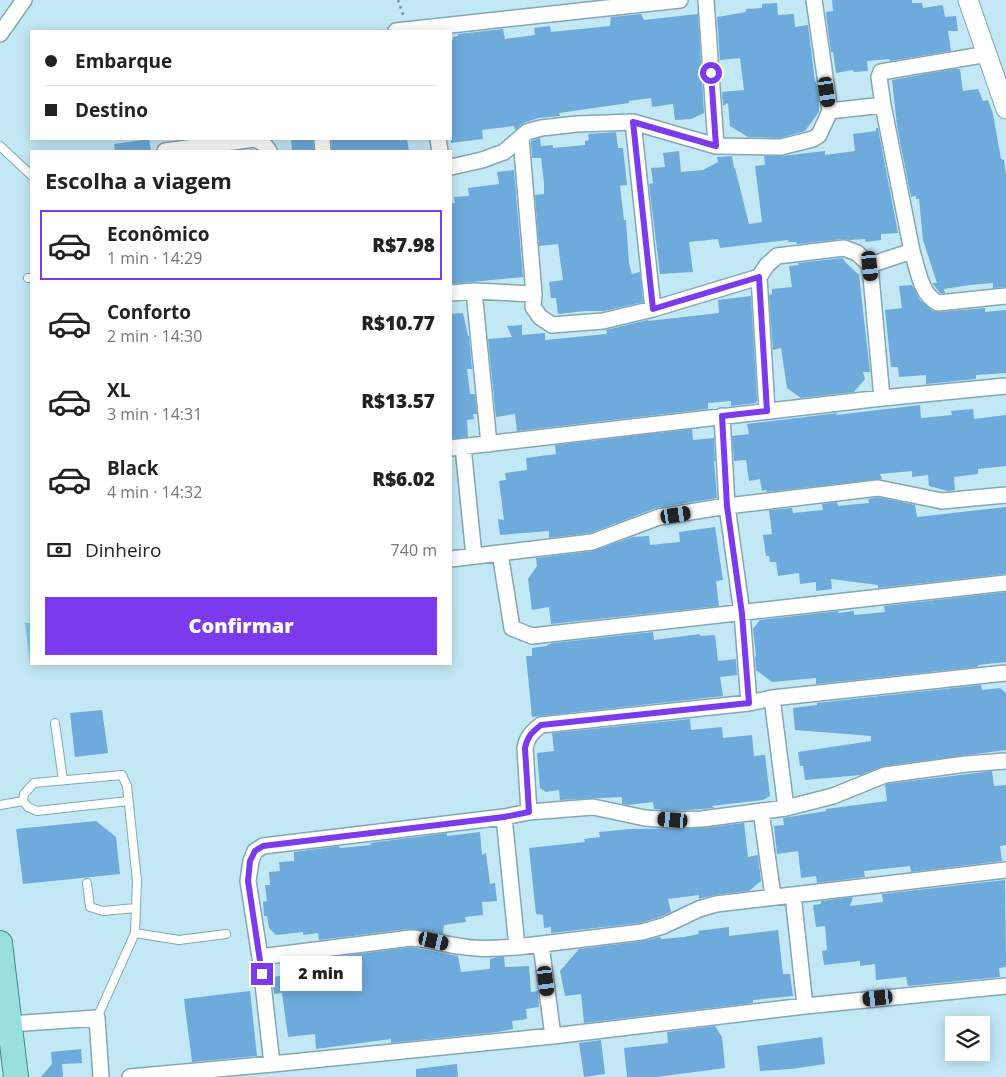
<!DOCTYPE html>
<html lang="pt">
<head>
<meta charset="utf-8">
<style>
	body { margin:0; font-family:"Open Sans",sans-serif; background:#f6f6f6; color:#222; height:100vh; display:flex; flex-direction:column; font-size:19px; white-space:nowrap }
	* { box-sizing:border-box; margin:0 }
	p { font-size:16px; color:#767676 }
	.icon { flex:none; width:28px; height:28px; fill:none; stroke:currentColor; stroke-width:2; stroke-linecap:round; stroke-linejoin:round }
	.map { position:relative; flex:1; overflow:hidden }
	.side { position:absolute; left:30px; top:150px; width:422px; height:515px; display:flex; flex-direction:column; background:#fff; border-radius:0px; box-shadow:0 2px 12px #0003 }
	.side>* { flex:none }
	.guide { position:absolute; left:30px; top:30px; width:422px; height:110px; border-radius:0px; box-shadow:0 2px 12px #0003; display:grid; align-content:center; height:110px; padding:0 15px; background:#fff }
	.fabs { position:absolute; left:945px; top:1016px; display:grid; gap:10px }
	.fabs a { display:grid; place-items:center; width:45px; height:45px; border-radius:0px; background:#fff; box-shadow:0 2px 12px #0003; font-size:25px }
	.end { position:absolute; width:22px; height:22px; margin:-11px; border:6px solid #7c3aed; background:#fff; box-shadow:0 0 0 2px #fff }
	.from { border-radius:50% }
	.bubble { position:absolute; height:35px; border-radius:0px; background:#fff; box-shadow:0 2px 12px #0003; font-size:16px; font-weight:800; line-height:35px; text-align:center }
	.car { position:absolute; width:15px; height:30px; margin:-15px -8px; border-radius:6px; box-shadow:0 0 4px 1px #0007; background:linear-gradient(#222 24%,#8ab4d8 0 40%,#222 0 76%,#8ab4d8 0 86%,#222 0) }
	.guide b { display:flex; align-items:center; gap:18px; height:48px; font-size:19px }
	.guide b+b { border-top:1px solid #e0e0e0 }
	.guide i { width:12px; height:12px; background:#222 }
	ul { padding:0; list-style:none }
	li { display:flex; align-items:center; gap:15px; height:70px; margin:0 10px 8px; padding:0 5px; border:2px solid transparent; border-radius:0px }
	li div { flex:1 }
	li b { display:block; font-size:19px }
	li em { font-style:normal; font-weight:800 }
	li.active { border-color:#7c3aed }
	li>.icon { width:45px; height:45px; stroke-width:1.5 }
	h2 { padding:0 15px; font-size:22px; line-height:60px }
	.pay { display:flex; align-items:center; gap:12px; height:55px; padding:0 15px; font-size:19px }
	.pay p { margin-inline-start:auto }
	.cta { display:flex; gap:10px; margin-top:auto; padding:10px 15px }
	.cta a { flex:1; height:58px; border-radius:0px; background:#7c3aed; color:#fff; font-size:20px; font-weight:800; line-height:58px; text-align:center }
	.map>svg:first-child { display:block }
	.green { fill:#7bcbe4 }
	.building { fill:#6eaadb }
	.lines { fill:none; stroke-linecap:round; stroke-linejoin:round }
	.service-casing { stroke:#83a7b3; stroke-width:10 }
	.minor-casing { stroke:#83a7b3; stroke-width:18 }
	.tertiary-casing { stroke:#83a7b3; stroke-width:21 }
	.primary-casing { stroke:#3b8b8f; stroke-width:26 }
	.path { stroke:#76929c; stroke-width:2.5; stroke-dasharray:2.5 4; stroke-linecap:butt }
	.service { stroke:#fff; stroke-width:8 }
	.minor { stroke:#fff; stroke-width:15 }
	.tertiary { stroke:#fff; stroke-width:19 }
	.primary { stroke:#99dfe0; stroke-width:24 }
	.route { stroke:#7c3aed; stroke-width:6 }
</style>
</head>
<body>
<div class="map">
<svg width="1006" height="1077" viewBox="0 0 1006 1077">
	<rect width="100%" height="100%" fill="#c3e8f5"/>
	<path class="green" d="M25 623H31V663H30Z"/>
	<path class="building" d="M832 0H912V3H922L923 8 942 5 943 6 945 17 956 16 958 31H948L951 51 890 61 889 59 867 61 868 71 854 72 853 70 836 73 833 52H831L827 22 826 12 833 11Z
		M777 3 778 15 794 14 795 27 808 25 815 82H816L819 97V112L805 131 780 138 748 137 730 126 728 103 723 106 722 92 744 90 740 58 720 60 717 17 746 12V9L762 8V4Z
		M641 14 644 20 698 14 704 113 691 119 675 120 673 104 652 107 651 98 629 101V103L559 113 560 116 538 118 524 123 515 130 514 126 482 130 483 139 451 143V41L453 40V37L458 36V34L503 29 505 39 535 35 534 28 550 26 551 32 610 26 611 17Z
		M953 69H960L963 91 978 89 983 101 988 100 993 114 1001 159 1004 160 1006 176V287L993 288V283L970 285 944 289 945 293H940L932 283H937L923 240 919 199H916V196L911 197 897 126 892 80Z
		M876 128H878L898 233 881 234V240L866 242 865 239 850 240 843 239 797 244 796 242H788V240L720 248 718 239 689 242 693 272 660 274 649 184 653 183 651 168 665 167 663 153 679 151 681 172 703 170 718 162 717 157 732 156 734 168H735L749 224 762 222 755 166 765 165 764 156H781L825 151V155L855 151 853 134 876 131Z
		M616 132 618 148H623L627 185 620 186 624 220H626L629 264 632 274 640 272 643 302 604 311H586L558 314 556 298H551L549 282 563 280 558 244 539 246 535 195 544 194V183L541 158H532L531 141 540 138 541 146 553 145V148L585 145V141L589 140 588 134Z
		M149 139 151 151H115L114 144Z
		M291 139H313L314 151H292Z
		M331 139H407L409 151H332Z
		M514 170 523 277 451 284V203H455L454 197 469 196 468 188 499 184 497 172Z
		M843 258 845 262 859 275 870 372H863L865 379 854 392 801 398 787 388 781 348 773 350 769 295 772 294V289L792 287 789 266 799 265 798 263Z
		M912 285 920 300 933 311 939 312 985 308V312L1006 310V373L976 375V379L926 384V375L899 377 898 367H891L885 310 902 308 899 286Z
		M751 296 757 400 756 403 731 406V401L708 403V409L517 431 515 414 496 417 488 339 512 337 507 326 522 325V335L545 333V340L607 334 606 330 648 320V321L719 313 718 300Z
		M463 313 468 336H469L472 369H467L470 394H475L477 414H473L474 419 467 420 468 437 451 439V314Z
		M920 405 921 418 952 415 951 411 973 409 974 419 1006 415V466L978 469V474L954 477 955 490 948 491 929 486 928 475 912 477V471L880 474 882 479 767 492 766 490 762 491 760 479 749 481 746 460 734 461 732 436 749 434 747 424 838 413 836 415Z
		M692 429 693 440 714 438 715 461H714L717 498 656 508 590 533 549 538V531L500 535 498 519 504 520 499 481 506 480 505 473 527 470 526 458 556 454 555 445Z
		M878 497 915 505 917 517 1006 507V574L878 588V585L831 579 832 589 816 591V582L800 584 799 573 778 576 776 562H770L769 556H766L763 535 772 534 769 510 792 508 793 513 823 510 822 504 837 502 838 506 869 503 868 499Z
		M715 527 723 580 716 581 719 606 551 624 549 607 532 610 528 579 537 566 536 558 593 551 632 537 649 536 650 545 680 542 679 532Z
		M1006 592V662L978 665V667L816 684V678L772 682 756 670 755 657 756 656 753 629 760 620 838 611 839 613 854 611V615L885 612 884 606Z
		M653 632 654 640 700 634V636L715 635 718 661 736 659 737 675 720 677 723 696 532 717 526 656H532V648L547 646V645L553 643Z
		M981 685 982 690 1000 688 1006 693V750L884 766 861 775 805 780 803 766H800L798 752 871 741V736L795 730 793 708 817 705V703Z
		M102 710 108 753 75 757 70 713Z
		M690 719 691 730 722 727 723 738 752 735 754 756 765 755 770 796 763 800 711 806 715 808 673 811 654 809 653 802 628 805 622 804V797L560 800 559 790 546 792 540 788 537 753 554 751 552 733Z
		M992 771 994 786 1006 785V845L1000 846 1002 861 911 872 910 866 864 871 865 877 817 883 816 876 801 878 798 851 777 854 774 826 784 825 783 818 826 811V809L887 801 885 785 887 784Z
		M96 821 116 837 120 874 23 884 16 829Z
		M744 823 748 857 758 855 761 881 749 891 715 895 702 898 699 899V895L668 899 671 912 660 917 640 923 551 933V927L544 928 543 915 536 914 529 848 585 842 584 839 600 837 599 832 630 829 702 828Z
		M480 832 482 855 486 853 490 884 495 883 497 901 482 902 483 915 465 917 466 922 444 925 443 934 410 929 319 940 318 933 303 935V932L276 935 269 928 267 916H264L263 902 267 901 265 885H270L269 872 280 871 279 862 294 861V852L339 846 340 848 371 845 370 843 447 833V836Z
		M1005 880 1006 967 999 968 1000 977 908 986 906 977 876 980 875 964 860 966V961L824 965 822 951 827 950 825 926 816 927 813 905 821 904V901L853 897 850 906 883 902 882 894Z
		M729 927V936L778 930 783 974H790L793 996 753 1000V1003L584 1023 581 994 565 996 560 971 579 949 643 941 660 937 661 939 684 937 699 934 698 931Z
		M411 947 458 956 461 972 490 969V959L498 957H504L505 967 529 966 531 992 538 991 539 1007 526 1009 527 1019 512 1021 513 1029 498 1032 391 1043V1039L316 1049 315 1034 288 1037 282 993 274 994 272 977 291 974 290 966 305 965 306 968 329 966 328 958Z
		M250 991 257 1056 192 1062 184 999Z
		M715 1026 722 1037 725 1068 656 1077H627L624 1048 668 1043 667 1032Z
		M822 1037 825 1064 791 1069 760 1071 757 1046Z
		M601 1040 605 1074 584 1077 579 1043Z
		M81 1049 82 1063 62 1064 63 1077H41L52 1064 51 1052Z
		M457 1064 458 1077H416V1069Z"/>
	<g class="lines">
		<defs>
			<path id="service" d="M0 146 31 175
				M28 278H31
				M55 723 63 780
				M0 805 23 801
				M87 883 90 907 103 911 136 908
				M135 933 179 940 226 934
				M97 1018 135 933 137 881 127 786 122 775 34 783 24 794 23 801 28 807 37 811 128 801"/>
			<path id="minor" d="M706 0 716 146
				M814 0 830 111
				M396 31 680 0
				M0 34 24 0
				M633 122 653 309 759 277
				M521 138 534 294
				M255 139 263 143 269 151
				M322 139 323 151
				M438 139 440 151
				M165 151 255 139
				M451 167 482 160 504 152 527 132 541 128 577 124 633 122 716 146 781 147 813 139 819 135 830 111 883 105 879 77 881 72 988 54
				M912 251C918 269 920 294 938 303L1006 296
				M870 265 912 251 883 105
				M474 291 489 444
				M451 293 474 291 534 294 533 307 540 317 552 325 603 321 653 309
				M767 411 759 277 767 265 777 256 844 248 857 253 870 265 882 398
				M722 416 727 506 742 613 749 703
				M463 447 474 556
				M451 448 882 398 1006 386
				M500 553 592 542 659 517 727 506 878 488 942 501 1006 495
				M451 559 500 553 512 628 532 636 1006 583
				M772 698 786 808
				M1006 761 966 764 885 775 833 796 786 808 702 819 673 820 645 818 593 807 529 812 504 817 263 846 255 851 251 861 248 881 260 957 272 1064 553 1036 805 1006 1006 986
				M761 811 773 896
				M529 812 525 748C527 737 532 732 541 725L749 703 772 698 1006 673
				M793 895 805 1006
				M541 945 553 1036
				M517 947 642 932 663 926 699 909 716 904 1006 870
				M260 957 411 938C428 939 442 944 458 946 478 950 497 948 517 947L504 817
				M10 1024 97 1018 101 1077
				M130 1077 272 1064"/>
			<path id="tertiary" d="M968 0 1006 109"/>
			<path id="primary" d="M0 943 16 1077"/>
		</defs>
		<use href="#service" class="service-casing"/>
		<use href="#minor" class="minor-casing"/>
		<use href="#tertiary" class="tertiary-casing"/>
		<use href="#primary" class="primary-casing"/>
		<path class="path" d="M398 0 404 17"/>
		<use href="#service" class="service"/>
		<use href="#minor" class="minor"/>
		<use href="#tertiary" class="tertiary"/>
		<use href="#primary" class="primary"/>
	</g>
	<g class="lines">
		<path class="route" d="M262 974 248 881 250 861 255 851 263 846 504 817 529 812 525 748C527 737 532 732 541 725L749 703 742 614 727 506 722 416 767 411 759 277 653 309 633 122 716 146 711 73"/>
	</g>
</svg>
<div class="fabs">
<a><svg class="icon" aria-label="layers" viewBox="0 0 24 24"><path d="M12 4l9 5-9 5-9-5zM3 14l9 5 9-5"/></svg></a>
</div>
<i class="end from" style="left:711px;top:73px"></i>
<i class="end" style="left:262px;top:974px"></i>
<div class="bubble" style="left:280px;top:956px;width:82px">2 min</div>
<i class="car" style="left:827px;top:92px;rotate:172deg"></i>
<i class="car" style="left:870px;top:266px;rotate:174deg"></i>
<i class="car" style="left:676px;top:515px;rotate:81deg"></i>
<i class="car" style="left:673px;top:820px;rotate:274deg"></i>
<i class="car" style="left:434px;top:941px;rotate:103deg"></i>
<i class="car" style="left:546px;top:981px;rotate:173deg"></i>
<i class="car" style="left:878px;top:998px;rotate:264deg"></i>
<div class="guide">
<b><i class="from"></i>Embarque</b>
<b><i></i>Destino</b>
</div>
<section class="side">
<h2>Escolha a viagem</h2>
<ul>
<li class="active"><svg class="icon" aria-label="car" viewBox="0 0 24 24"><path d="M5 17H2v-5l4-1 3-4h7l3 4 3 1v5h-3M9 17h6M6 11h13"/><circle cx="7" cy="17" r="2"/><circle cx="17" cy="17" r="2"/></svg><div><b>Econômico</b><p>1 min · 14:29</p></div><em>R$7.98</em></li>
<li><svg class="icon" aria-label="car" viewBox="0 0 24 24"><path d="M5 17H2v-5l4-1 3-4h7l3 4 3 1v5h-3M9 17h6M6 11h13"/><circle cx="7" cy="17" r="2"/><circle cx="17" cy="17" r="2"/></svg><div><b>Conforto</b><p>2 min · 14:30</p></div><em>R$10.77</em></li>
<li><svg class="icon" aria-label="car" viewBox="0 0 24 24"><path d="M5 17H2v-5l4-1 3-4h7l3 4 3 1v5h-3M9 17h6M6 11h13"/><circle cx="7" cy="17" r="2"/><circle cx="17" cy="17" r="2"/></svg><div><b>XL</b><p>3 min · 14:31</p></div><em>R$13.57</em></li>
<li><svg class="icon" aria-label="car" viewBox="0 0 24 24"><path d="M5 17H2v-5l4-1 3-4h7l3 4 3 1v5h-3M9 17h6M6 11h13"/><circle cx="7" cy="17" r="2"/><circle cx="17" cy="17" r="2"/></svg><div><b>Black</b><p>4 min · 14:32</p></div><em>R$6.02</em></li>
</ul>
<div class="pay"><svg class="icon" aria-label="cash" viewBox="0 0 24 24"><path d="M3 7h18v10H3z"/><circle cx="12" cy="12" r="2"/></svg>Dinheiro<p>740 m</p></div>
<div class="cta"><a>Confirmar</a></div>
</section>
</div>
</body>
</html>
